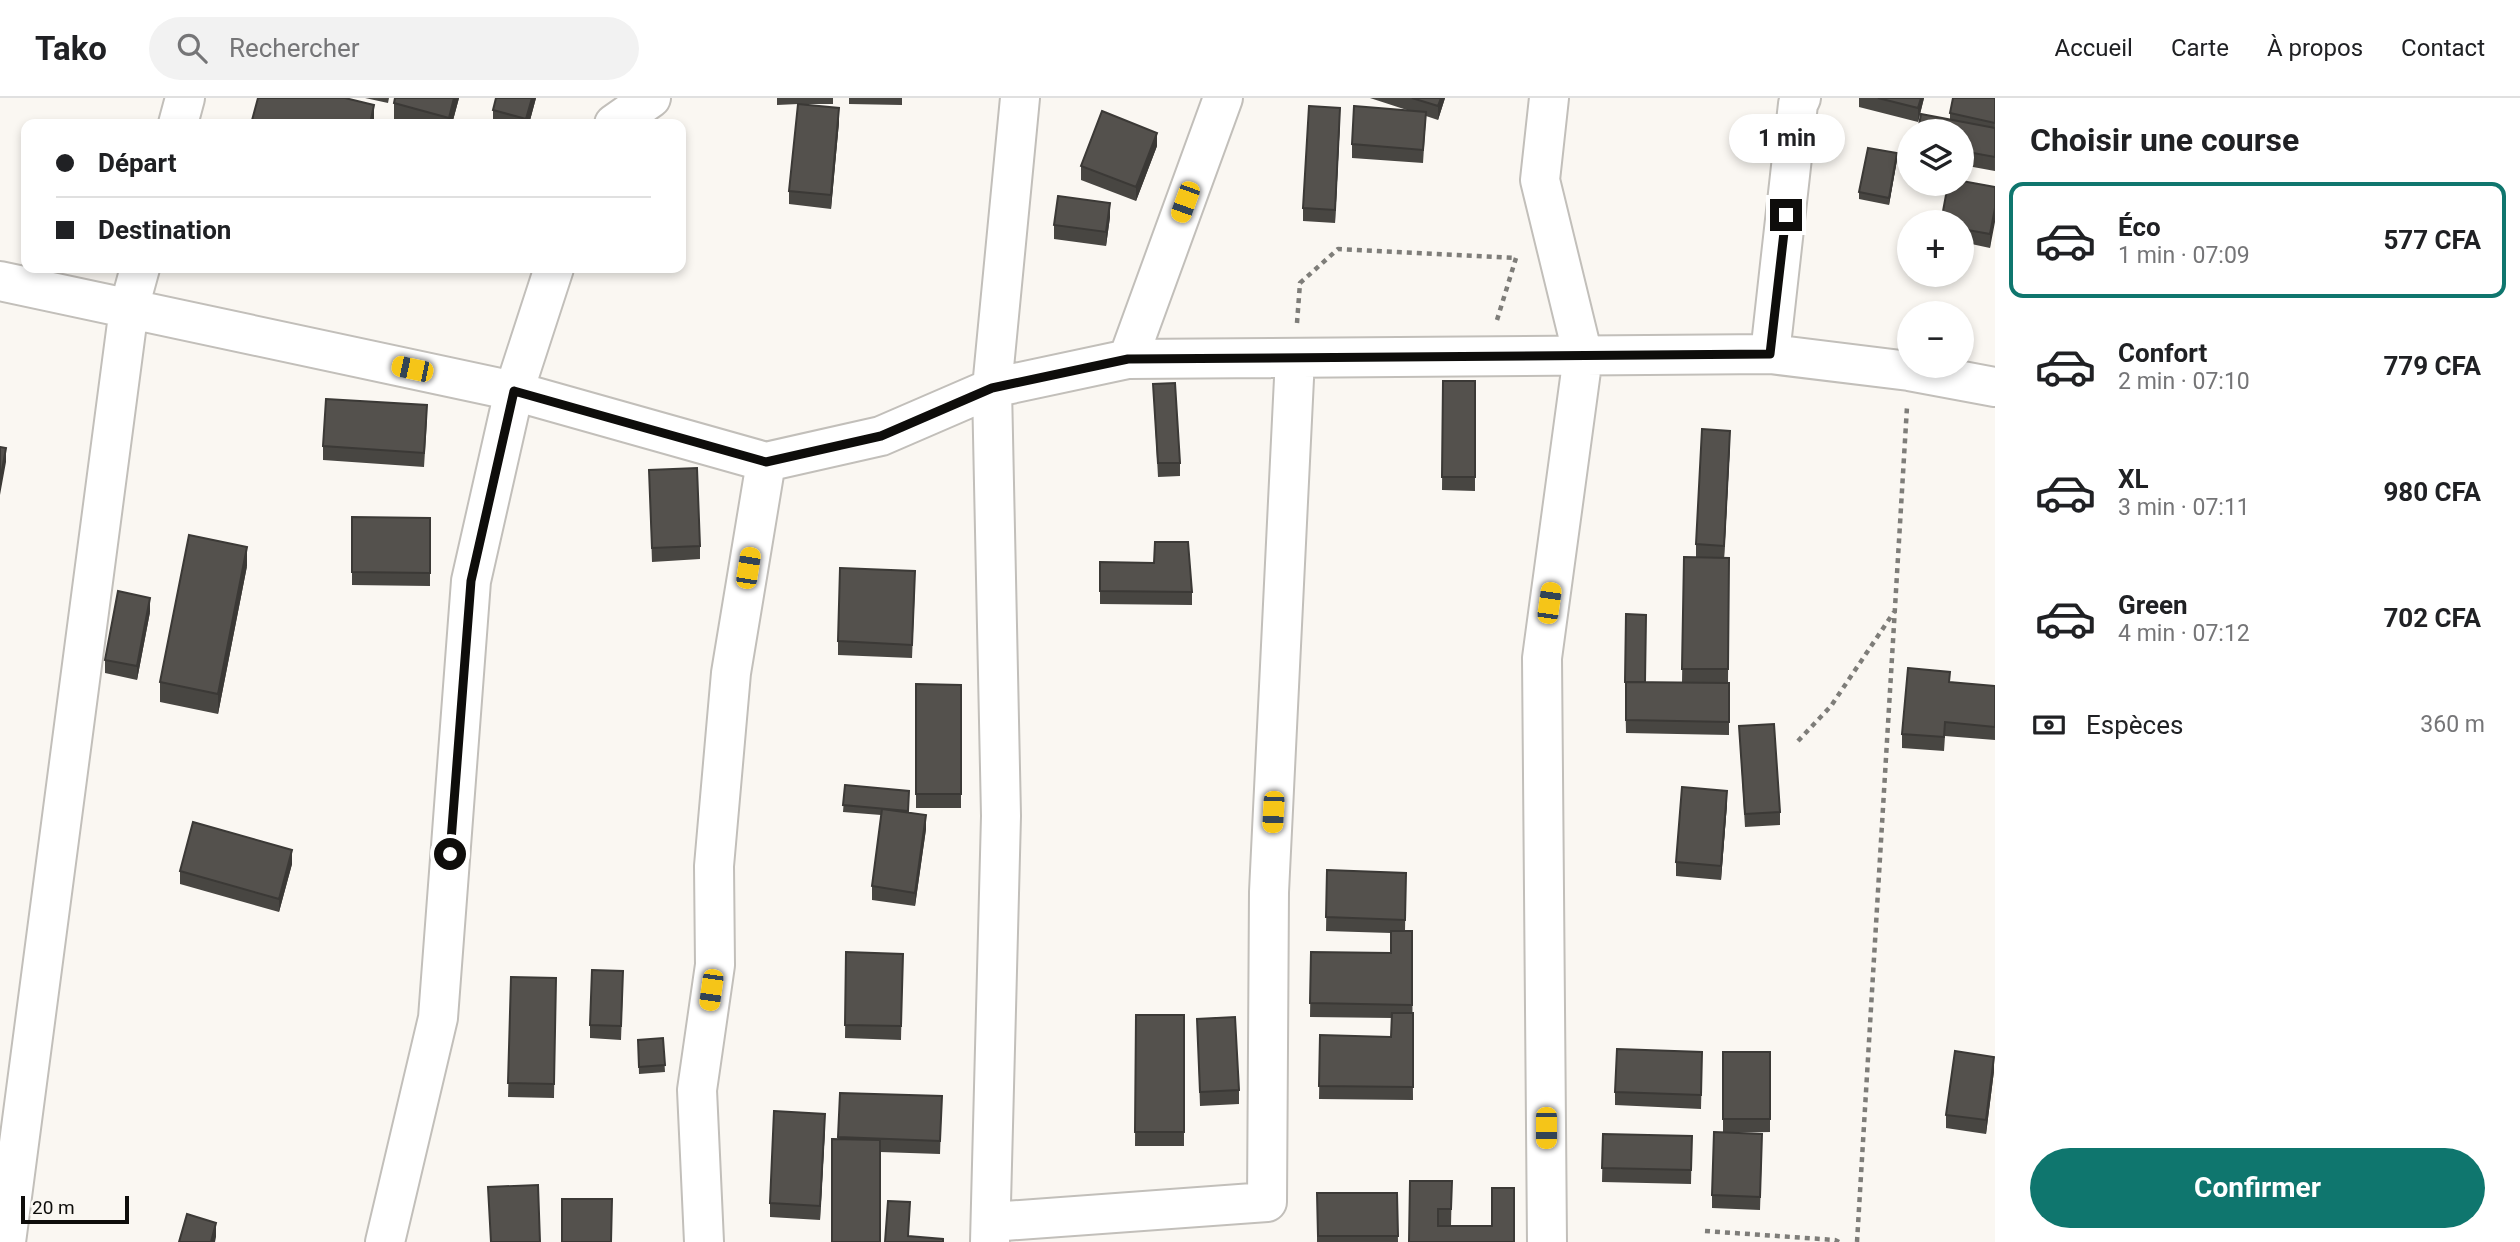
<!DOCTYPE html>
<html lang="fr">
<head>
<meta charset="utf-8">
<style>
	body { margin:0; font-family:Roboto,sans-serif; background:#f2f2f2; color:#202124; height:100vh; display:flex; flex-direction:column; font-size:26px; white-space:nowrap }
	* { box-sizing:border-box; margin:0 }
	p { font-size:23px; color:#757577 }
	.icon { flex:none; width:38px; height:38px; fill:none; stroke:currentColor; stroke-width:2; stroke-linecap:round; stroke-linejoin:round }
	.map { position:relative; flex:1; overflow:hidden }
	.drawer { display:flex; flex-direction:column; background:#fff; width:525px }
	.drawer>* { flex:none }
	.banner { position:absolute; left:21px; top:21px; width:665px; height:154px; border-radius:14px; box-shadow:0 4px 10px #0003; display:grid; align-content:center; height:154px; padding:0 35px; background:#fff }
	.controls { position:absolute; left:1897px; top:21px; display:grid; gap:14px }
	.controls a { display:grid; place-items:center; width:77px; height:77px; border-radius:50%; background:#fff; box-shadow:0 4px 10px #0003; font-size:35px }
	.scale { position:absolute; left:21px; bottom:18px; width:108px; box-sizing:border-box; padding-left:7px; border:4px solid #0e0d0b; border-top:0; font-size:19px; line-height:24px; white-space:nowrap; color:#0e0d0b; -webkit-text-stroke:5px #faf7f2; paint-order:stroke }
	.end { position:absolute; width:32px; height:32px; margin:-16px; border:9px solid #0e0d0b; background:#fff; box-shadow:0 0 0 4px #fff }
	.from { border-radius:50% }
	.bubble { position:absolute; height:49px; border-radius:24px; background:#fff; box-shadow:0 4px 10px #0003; font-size:23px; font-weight:700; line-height:49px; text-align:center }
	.car { position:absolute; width:21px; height:42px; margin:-21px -10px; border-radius:9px; box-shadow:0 0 5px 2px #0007; background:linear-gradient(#f5c518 24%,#345 0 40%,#f5c518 0 76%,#345 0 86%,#f5c518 0) }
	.banner b { display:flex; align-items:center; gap:24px; height:66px; font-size:26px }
	.banner b+b { border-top:2px solid #e0e0e0 }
	.banner i { width:18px; height:18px; background:#202124 }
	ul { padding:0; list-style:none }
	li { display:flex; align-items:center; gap:21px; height:116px; margin:0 14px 10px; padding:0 21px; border:4px solid transparent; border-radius:14px }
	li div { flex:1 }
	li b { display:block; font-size:26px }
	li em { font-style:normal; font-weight:700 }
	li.current { border-color:#0f766e }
	li>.icon { width:63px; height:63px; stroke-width:1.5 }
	h2 { padding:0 35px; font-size:32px; line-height:84px }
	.pay { display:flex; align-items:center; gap:18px; height:77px; padding:0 35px; font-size:26px }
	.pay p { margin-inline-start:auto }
	.primary-button { display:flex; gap:14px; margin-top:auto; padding:14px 35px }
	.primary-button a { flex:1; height:80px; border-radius:42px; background:#0f766e; color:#fff; font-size:28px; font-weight:700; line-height:80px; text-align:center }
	header { display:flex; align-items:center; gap:42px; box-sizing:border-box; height:98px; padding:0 35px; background:#fff; border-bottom:2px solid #e0e0e0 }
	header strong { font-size:33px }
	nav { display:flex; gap:38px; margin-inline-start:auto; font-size:24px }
	.search { width:490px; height:63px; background:#f2f2f2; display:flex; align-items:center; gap:18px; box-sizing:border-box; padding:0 24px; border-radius:38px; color:#757577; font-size:26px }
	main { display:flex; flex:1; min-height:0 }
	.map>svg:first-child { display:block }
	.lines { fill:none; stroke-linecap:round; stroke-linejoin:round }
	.street-casing { stroke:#c2bfba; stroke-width:42 }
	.path { stroke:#7e7d79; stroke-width:4.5; stroke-dasharray:5 5; stroke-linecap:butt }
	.street { stroke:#fff; stroke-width:38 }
	.wall { fill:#484642 }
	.shaded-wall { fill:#3b3936 }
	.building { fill:#54514d; stroke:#3b3936; stroke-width:2 }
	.route { stroke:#0e0d0b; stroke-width:9 }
</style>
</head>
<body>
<header>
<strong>Tako</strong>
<div class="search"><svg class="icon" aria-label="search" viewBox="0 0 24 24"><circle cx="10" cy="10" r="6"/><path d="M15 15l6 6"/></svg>Rechercher</div>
<nav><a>Accueil</a><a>Carte</a><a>À propos</a><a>Contact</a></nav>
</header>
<main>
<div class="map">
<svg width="1995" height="1144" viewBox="0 0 1995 1144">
	<rect width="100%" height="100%" fill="#faf7f2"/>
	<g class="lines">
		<defs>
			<path id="street" d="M178 26 185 0
				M614 26 651 0
				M0 183 514 293 766 364 881 338 992 290 1128 261 1770 256 1909 273 1995 289
				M1770 256 1798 6 1801 0
				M1128 261 1223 0
				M991 1124 1267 1104 1269 794 1295 260
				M6 1144 129 210 140 170
				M385 1144 438 920 471 483 514 293 554 170
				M704 1144 697 992 715 867 714 768 731 575 766 364
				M990 1144 1001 718 992 290 1020 0
				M1547 1144 1542 560 1583 258 1540 82 1549 0"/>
		</defs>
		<use href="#street" class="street-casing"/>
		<path class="path" d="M1497 222 1516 160
			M1297 225 1300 185 1338 151 1516 160
			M1798 643 1831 608 1894 514
			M1705 1133 1835 1142 1839 1144
			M1857 1144 1907 309"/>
		<use href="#street" class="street"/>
	</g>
	<path class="wall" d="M365 0H389L388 5Z
		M395 0H459L452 26H400L394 25V5Z
		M536 0 529 26 493 25V12Z
		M777 0H833V6H801L839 24 831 111 789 106V93L798 6 777 7Z
		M849 0H902V7L849 6Z
		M1370 0H1445L1438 22 1426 18 1423 65 1352 60V46L1410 13Z
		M1859 0H1924L1918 24 1859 9Z
		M1995 0V73L1962 67V33L1950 22V15Z
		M1340 23 1335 125 1303 123V110Z
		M1157 48 1136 103 1081 82V68Z
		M1897 62 1889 107 1859 101V94Z
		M1947 86H1962L1995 89 1990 150 1962 144V124Z
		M1110 119 1106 148 1054 141V127Z
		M1443 283H1475V393L1442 392Z
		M1153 286 1180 365V378L1158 379Z
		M427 321 424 369 323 362V348Z
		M1730 346 1724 460H1729L1728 585 1682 584 1684 459 1696 460V446Z
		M649 372 700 448V461L652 464Z
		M352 419 430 420V488L352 487Z
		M1100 464 1192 494V507L1100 506Z
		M247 468 218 616 160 604V584Z
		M915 487 912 560 838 557V543Z
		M150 514 137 582 105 575V562Z
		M1625 584 1729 585V637L1626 635Z
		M1950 584 1995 588V642L1945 638 1944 653 1902 650V636Z
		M916 586 961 587V710H916Z
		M1739 628 1780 714V727L1745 729Z
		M845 687 909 700 908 715 926 731 915 808 872 802V788L881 717 843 714Z
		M1727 706 1721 782 1676 778V764Z
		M292 766 279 814 180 786V773Z
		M1327 772 1406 775 1405 833H1412L1413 1002 1319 1001 1320 937 1391 939 1392 920 1310 919 1311 854 1391 855V835L1326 833Z
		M846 854 903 856 901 942 845 940Z
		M511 879 556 880 554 1000 508 999Z
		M623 887 621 942 590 940V927Z
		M1136 917H1184V1048H1135Z
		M1197 921 1239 992V1006L1200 1008Z
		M663 940 665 974 639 976 638 942Z
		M1723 954H1770V1034L1725 1035 1762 1050 1760 1112 1712 1110V1097L1723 1035Z
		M1702 968 1701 1011 1615 1007V994Z
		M1994 973 1986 1036 1946 1030V1017Z
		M840 995 942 998 940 1056 880 1054 838 1041Z
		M825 1030 820 1122 770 1119V1105Z
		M1603 1036 1692 1038 1691 1086 1602 1084Z
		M1452 1083 1451 1128H1492L1514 1144H1409Z
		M1317 1095H1397L1398 1144H1317Z"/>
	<path class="shaded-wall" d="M454 0H459L452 26H449V20Z
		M532 0H536L529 26H526V21Z
		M1441 0H1445L1438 22V8Z
		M1921 0H1924L1918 24V10Z
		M374 7V26H370Z
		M839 10V24L831 111V97Z
		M1340 10V23L1335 125V112Z
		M1157 35V48L1136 103V89Z
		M1897 55V62L1889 107V100Z
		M1110 105V119L1106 148V134Z
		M1995 110V124L1990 150V136Z
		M1730 333V346L1724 462V448Z
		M6 350V364L0 397V383Z
		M247 449V468L218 616V596Z
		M150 500V514L137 582V568Z
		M1727 693V706L1721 782V768Z
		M926 717V731L915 808V795Z
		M292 752V766L279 814V801Z
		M1994 959V973L1986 1036V1022Z
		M825 1016V1030L820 1122V1108Z
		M216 1125V1139L215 1144H211Z"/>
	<path class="building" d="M258 0H345L374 7 370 26H251Z
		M395 0H454L449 20 394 5Z
		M496 0H532L526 21 493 12Z
		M1412 0H1441L1438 8Z
		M1878 0H1921L1918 10Z
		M1953 0H1995V25L1950 15Z
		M798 6 839 10 831 97 789 93Z
		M1309 8 1340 10 1335 112 1303 110Z
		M1354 8 1426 14 1423 52 1352 46Z
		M1102 13 1157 35 1136 89 1081 68Z
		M1921 16 1995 30V59L1962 53V33H1918Z
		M1868 50 1897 55 1889 100 1859 94Z
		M1962 83 1995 89V110L1990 136 1962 131V124H1941L1948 86H1962Z
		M1058 98 1110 105 1106 134 1054 127Z
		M1443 283H1475V379H1442Z
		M1175 285 1180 365H1158L1153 286Z
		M326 301 427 307 424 355 323 348Z
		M1702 331 1730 333 1724 448 1696 446Z
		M0 349 6 350 0 383Z
		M697 370 700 448 652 450 649 372Z
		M352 419 430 420V475L352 474Z
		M189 437 247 449 218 596 160 584Z
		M1155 444H1188L1192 494 1100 493V464L1154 465Z
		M1684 459 1729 460 1728 571H1682Z
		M840 470 915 473 912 547 838 543Z
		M118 493 150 500 137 568 105 562Z
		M1626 516 1646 517 1645 584H1625Z
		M1908 570 1950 574 1949 584 1995 588V629L1945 624 1944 639 1902 636Z
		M1626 584 1729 585V624L1626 622Z
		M916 586 961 587V696H916Z
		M1774 626 1780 714 1745 716 1739 628Z
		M845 687 909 693 908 713 843 707Z
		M1682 689 1727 693 1721 768 1676 764Z
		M882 711 926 717 915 795 872 788Z
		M193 724 292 752 279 801 180 773Z
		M1327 772 1406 775 1405 822 1326 819Z
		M1391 833H1412V907L1310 905 1311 854 1391 855Z
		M846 854 903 856 901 928 845 927Z
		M592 872 623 873 621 928 590 927Z
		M511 879 556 880 554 986 508 985Z
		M1392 915H1413V989L1319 988 1320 937 1391 939Z
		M1136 917H1184V1034H1135Z
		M1235 919 1239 992 1200 994 1197 921Z
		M663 940 665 967 639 969 638 942Z
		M1617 951 1702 954 1701 997 1615 994Z
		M1955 953 1994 959 1986 1022 1946 1017Z
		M1723 954H1770V1021H1723Z
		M840 995 942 998 940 1043 838 1039Z
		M774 1013 825 1016 820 1108 770 1105Z
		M1714 1034 1762 1036 1760 1099 1712 1097Z
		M1603 1036 1692 1038 1691 1072 1602 1070Z
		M832 1041 880 1042V1144H832Z
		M1410 1083H1452L1451 1111H1438V1128H1492V1090H1514V1144H1409Z
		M538 1087 540 1144H491L488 1089Z
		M1317 1095H1397L1398 1138H1318Z
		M562 1101H612L611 1144H562Z
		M888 1103 910 1104 908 1138 943 1141V1144H885Z
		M187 1116 216 1125 211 1144H179Z"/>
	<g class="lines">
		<path class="route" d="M450 756 471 483 514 293 766 364 881 338 992 290 1128 261 1770 256 1786 117"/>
	</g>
</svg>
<div class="controls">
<a><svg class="icon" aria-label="layers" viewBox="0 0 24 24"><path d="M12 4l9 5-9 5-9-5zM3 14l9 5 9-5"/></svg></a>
<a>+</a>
<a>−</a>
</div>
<div class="scale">20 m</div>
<i class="end from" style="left:450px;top:756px"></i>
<i class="end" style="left:1786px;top:117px"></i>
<div class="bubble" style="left:1729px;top:16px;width:116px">1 min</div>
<i class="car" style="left:1185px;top:104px;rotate:200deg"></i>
<i class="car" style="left:412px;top:271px;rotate:282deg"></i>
<i class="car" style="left:748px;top:470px;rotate:9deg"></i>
<i class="car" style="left:1549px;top:505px;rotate:8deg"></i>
<i class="car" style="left:1273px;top:714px;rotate:183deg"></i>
<i class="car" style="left:711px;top:892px;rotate:188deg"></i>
<i class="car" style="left:1546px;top:1030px;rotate:180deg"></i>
<div class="banner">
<b><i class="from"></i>Départ</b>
<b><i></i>Destination</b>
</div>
</div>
<section class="drawer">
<h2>Choisir une course</h2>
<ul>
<li class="current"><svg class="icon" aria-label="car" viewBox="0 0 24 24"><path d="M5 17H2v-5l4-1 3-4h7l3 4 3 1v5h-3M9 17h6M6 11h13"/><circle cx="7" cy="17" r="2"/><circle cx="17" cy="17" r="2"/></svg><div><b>Éco</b><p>1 min · 07:09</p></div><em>577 CFA</em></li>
<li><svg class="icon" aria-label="car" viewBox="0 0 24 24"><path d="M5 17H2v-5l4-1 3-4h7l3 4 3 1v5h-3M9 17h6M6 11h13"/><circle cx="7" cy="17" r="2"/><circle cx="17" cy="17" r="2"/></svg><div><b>Confort</b><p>2 min · 07:10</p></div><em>779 CFA</em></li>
<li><svg class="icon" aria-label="car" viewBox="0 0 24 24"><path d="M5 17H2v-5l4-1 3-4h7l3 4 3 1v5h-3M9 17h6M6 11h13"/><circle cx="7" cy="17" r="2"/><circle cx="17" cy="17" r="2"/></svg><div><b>XL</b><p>3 min · 07:11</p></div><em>980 CFA</em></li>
<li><svg class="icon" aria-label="car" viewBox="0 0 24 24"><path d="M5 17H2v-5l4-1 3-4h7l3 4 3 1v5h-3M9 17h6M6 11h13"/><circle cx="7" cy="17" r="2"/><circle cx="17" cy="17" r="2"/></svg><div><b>Green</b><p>4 min · 07:12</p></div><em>702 CFA</em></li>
</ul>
<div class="pay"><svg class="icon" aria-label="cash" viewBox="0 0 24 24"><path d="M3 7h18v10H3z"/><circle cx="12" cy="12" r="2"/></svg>Espèces<p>360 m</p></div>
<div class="primary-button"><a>Confirmer</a></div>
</section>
</main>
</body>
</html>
